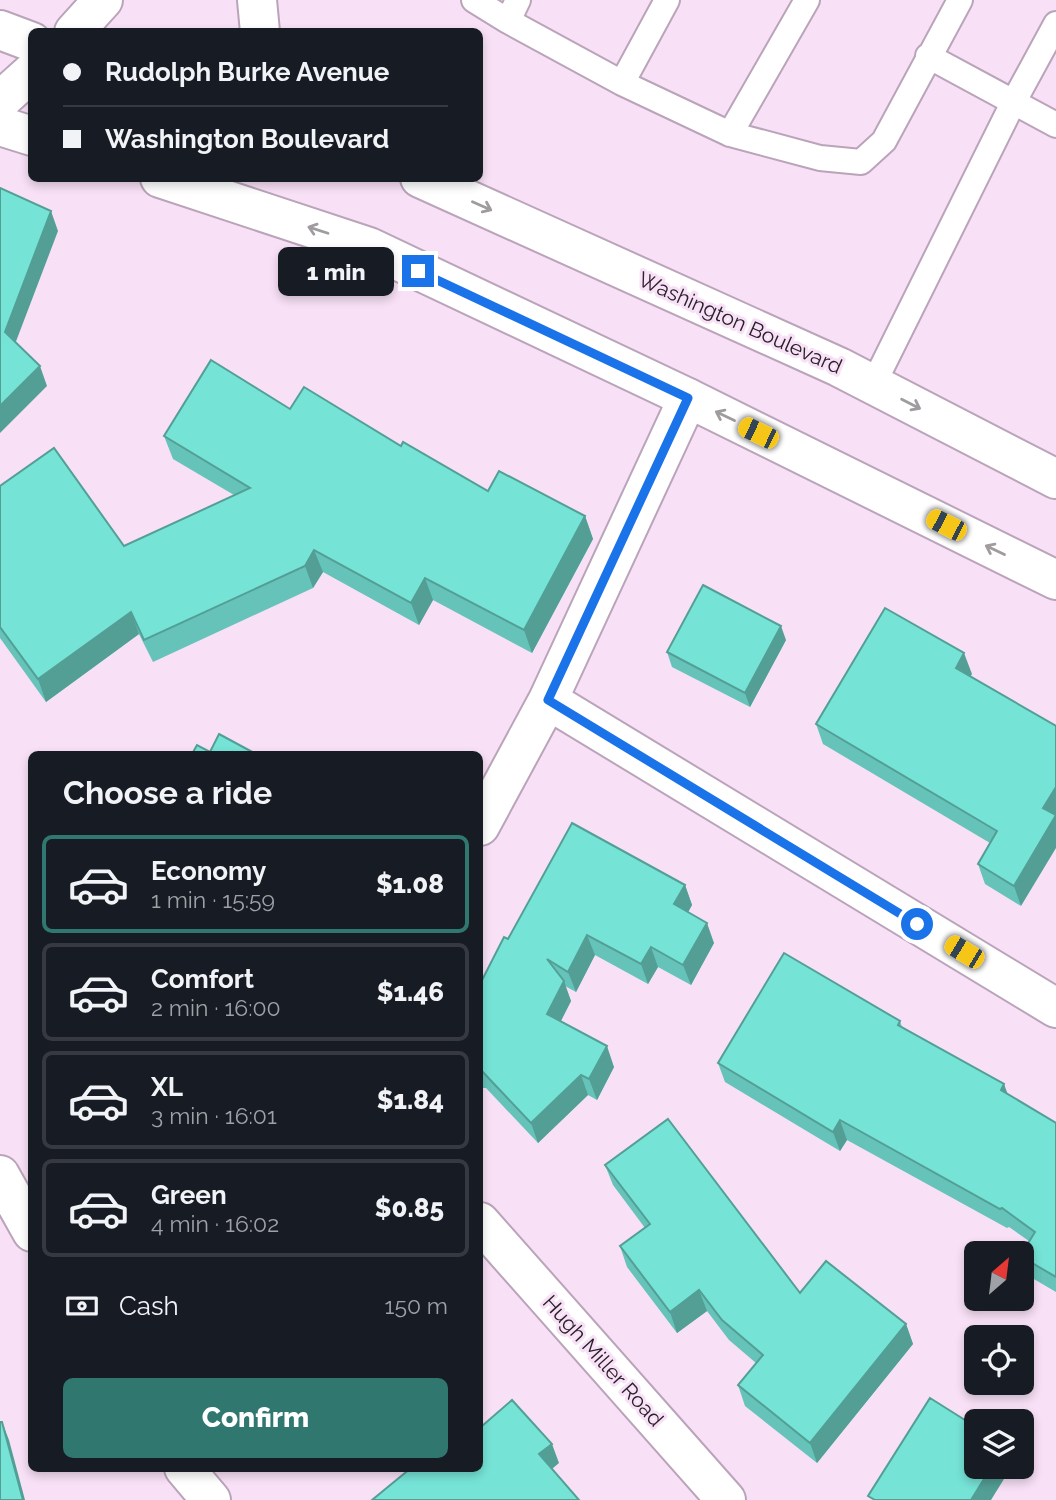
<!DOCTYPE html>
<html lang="en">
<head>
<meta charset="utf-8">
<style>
	body { margin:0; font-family:Raleway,sans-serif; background:#242831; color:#f1f3f6; height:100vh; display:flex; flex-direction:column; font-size:26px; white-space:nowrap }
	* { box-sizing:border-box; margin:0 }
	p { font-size:23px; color:#9ea1a6 }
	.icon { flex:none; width:38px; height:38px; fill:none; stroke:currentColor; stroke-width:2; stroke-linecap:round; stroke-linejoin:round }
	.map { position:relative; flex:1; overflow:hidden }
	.drawer { position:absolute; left:28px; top:751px; width:455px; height:721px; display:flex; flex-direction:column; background:#171b24; border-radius:10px; box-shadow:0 4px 10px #0003 }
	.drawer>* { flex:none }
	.hud { position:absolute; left:28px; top:28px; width:455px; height:154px; border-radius:10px; box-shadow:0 4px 10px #0003; display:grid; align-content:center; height:154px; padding:0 35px; background:#171b24 }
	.needle { width:46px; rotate:28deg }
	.controls { position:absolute; left:964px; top:1241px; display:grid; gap:14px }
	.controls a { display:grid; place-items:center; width:70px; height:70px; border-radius:10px; background:#171b24; box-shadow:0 4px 10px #0003; font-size:35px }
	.end { position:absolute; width:32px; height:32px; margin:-16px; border:9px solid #1a73e8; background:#fff; box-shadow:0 0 0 4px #fff }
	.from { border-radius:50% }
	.bubble { position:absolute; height:49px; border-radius:10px; background:#171b24; box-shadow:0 4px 10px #0003; font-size:23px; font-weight:800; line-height:49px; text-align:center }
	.car { position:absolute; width:21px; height:42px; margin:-21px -10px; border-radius:9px; box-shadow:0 0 5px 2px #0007; background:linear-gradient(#f5c518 24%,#345 0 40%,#f5c518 0 76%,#345 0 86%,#f5c518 0) }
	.hud b { display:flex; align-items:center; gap:24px; height:66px; font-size:26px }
	.hud b+b { border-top:2px solid #363941 }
	.hud i { width:18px; height:18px; background:#f1f3f6 }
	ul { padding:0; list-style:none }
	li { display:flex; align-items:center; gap:21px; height:98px; margin:0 14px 10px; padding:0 21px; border:4px solid #363941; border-radius:10px }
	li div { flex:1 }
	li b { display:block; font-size:26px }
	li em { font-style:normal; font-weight:800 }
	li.active { border-color:#307770 }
	li>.icon { width:63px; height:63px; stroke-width:1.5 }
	h2 { padding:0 35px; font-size:32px; line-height:84px }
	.pay { display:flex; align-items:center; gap:18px; height:77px; padding:0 35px; font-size:26px }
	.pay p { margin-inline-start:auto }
	.action { display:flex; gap:14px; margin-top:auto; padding:14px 35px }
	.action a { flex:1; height:80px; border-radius:10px; background:#307770; color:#fff; font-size:28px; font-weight:800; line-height:80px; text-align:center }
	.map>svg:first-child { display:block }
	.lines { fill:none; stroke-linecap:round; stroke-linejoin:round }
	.service-casing { stroke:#baa4b9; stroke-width:28 }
	.minor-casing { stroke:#baa4b9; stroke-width:42 }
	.trunk-casing { stroke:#baa4b9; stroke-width:42 }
	.service { stroke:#fff; stroke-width:24 }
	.minor { stroke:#fff; stroke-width:38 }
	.trunk { stroke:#fff; stroke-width:38 }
	.wall { fill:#65c3b9 }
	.shaded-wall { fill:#539f96 }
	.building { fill:#76e3d7; stroke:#539f96; stroke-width:2 }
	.oneway { stroke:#9f9b9f }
	.route { stroke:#1a73e8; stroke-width:9 }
	.labels { text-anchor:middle; stroke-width:6; stroke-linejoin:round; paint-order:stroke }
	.street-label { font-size:21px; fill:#292129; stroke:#f8e0f6 }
</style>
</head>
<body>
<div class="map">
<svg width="1056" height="1500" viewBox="0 0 1056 1500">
	<rect width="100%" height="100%" fill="#f8e0f6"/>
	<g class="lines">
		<defs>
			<path id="service" d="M474 0 508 21
				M518 0 508 21 622 83 730 134 820 158 861 162 884 141 960 0
				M928 56 1056 125
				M622 83 667 0
				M730 134 807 0
				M873 385 1013 103 1056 24"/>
			<path id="minor" d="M74 32 103 0
				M0 101 32 72
				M548 700 1056 1008
				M480 826 548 700 688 398
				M0 1175 32 1232
				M480 1222 726 1500
				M184 1468 211 1500"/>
			<path id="trunk" d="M257 0 260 32
				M0 30 32 42
				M0 126 32 136
				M160 178 369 247 688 398 1056 580
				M420 178 839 367 1056 479"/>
		</defs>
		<use href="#service" class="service-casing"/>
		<use href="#minor" class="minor-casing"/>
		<use href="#trunk" class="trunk-casing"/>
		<use href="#service" class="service"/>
		<use href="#minor" class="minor"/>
		<use href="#trunk" class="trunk"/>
	</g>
	<path class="wall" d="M290 409 401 446 488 491 585 516 593 539 532 653 433 600 419 625 323 572 313 588 153 662 139 634 46 702 0 638V486L124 546 234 495 173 459 164 436Z
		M786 640 750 707 672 667 667 652Z
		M972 674 970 676 1021 906 985 884 978 864 990 843 823 744 816 724Z
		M685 885 692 905 688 912 714 943 691 985 658 967 648 984 595 955 576 992 565 986 571 1001 560 1022 614 1067 597 1100 588 1095 538 1143 486 1088H480V984L508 939Z
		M900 1021 902 1027 1008 1094 1056 1123V1292L1027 1275 1022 1262V1253L1029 1241 1009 1227 1007 1228 847 1140 840 1151 725 1082 718 1063Z
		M605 1165 800 1293 906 1324 913 1344 817 1463 745 1406 738 1385 756 1363 729 1340 707 1311 677 1333 627 1267 620 1246 645 1228 613 1185Z"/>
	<path class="shaded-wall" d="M51 211 58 231 12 352 5 332Z
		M40 366 47 386 0 433V406Z
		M585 516 593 539 532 653 524 630Z
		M314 550 323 572 313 588 305 566Z
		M425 578 433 600 419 625 411 603Z
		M131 612 139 634 46 702 38 679Z
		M781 626 786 640 750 707 745 693Z
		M964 653 972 674 963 688 956 668Z
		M1056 787V848L1021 906 1014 886 1043 808Z
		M685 885 692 905 681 925 674 904Z
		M707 923 714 943 691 985 683 965Z
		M587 935 595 955 576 992 568 972Z
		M651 947 658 967 648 984 641 964Z
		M564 981 571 1001 554 1035 547 1014Z
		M607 1046 614 1067 597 1100 589 1079Z
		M581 1075 588 1095 538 1143 531 1123Z
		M1004 1084 1011 1103 1001 1090Z
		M840 1120 847 1140 840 1151 833 1132Z
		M699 1290 707 1311 677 1333 670 1312Z
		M906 1324 913 1344 817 1463 810 1443Z
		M2 1422 9 1440 25 1500H23Z
		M552 1444 559 1463 546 1474 539 1454Z
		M992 1466H1012L991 1500H971Z"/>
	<path class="building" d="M0 188 51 211 5 332 40 366 0 406Z
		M211 360 290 409 304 387 401 446 403 442 488 491 499 471 585 516 524 630 425 578 411 603 314 550 305 566 144 640 131 612 38 679 0 627V486L54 448 124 546 250 488 164 436Z
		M703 585 781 626 745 693 667 652Z
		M885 608 964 653 956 668 1056 726V787L1043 808 1056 815 1014 886 978 864 997 831 816 724Z
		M219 734 256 754H192L197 745 210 752Z
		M572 823 685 885 674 904 707 923 683 965 651 947 641 964 587 935 568 972 547 959 564 981 547 1014 607 1046 589 1079 581 1075 531 1123 480 1069V984L504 937 508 939Z
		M784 953 900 1021 898 1025 1004 1084 1001 1090 1056 1123V1277L1022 1257V1253L1035 1232 1002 1208 1000 1209 840 1120 833 1132 718 1063Z
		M668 1119 800 1293 826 1261 906 1324 810 1443 738 1385 763 1355 722 1320 699 1290 670 1312 620 1246 650 1224 605 1165Z
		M930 1398 976 1427V1466H992L971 1500H875L868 1496Z
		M512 1400 552 1444 539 1454 579 1500H372L411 1468H480V1423L482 1426Z
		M0 1422H2L23 1500H0Z"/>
	<defs><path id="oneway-shaft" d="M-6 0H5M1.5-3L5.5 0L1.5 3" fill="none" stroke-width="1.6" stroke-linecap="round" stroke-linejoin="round" transform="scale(1.75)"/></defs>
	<g class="oneway">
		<use href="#oneway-shaft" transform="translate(482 206) rotate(24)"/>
		<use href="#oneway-shaft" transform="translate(318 230) rotate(-162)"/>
		<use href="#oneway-shaft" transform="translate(911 404) rotate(27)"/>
		<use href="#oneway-shaft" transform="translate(725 416) rotate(-154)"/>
		<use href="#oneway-shaft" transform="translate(995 550) rotate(-154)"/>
	</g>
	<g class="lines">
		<path class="route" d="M418 271 688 398 548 700 917 924"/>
	</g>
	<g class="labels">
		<g class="street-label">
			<text transform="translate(740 323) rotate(24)" y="7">Washington Boulevard</text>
			<text transform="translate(603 1361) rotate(48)" y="7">Hugh Miller Road</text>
		</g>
	</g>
</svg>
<div class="controls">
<a><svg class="needle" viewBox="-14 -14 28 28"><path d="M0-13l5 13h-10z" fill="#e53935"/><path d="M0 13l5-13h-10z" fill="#9ea1a6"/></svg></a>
<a><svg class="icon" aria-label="locate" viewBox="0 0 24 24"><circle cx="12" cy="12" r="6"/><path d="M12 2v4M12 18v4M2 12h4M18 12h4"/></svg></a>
<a><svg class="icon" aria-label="layers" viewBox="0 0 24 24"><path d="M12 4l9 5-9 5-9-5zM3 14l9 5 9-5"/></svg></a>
</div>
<i class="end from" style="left:917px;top:924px"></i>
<i class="end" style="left:418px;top:271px"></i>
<div class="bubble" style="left:278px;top:247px;width:116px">1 min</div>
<i class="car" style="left:758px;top:433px;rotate:296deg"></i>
<i class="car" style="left:946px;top:525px;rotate:297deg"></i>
<i class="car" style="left:964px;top:952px;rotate:301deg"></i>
<div class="hud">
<b><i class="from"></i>Rudolph Burke Avenue</b>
<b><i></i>Washington Boulevard</b>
</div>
<section class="drawer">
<h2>Choose a ride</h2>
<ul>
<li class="active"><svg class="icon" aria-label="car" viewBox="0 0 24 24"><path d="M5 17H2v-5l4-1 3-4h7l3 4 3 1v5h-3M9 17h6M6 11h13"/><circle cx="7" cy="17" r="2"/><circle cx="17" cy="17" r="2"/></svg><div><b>Economy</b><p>1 min · 15:59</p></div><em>$1.08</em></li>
<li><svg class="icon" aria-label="car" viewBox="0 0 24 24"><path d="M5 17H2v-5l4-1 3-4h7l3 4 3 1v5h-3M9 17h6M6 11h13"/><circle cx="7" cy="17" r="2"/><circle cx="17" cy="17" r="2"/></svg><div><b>Comfort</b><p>2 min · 16:00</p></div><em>$1.46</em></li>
<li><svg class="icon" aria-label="car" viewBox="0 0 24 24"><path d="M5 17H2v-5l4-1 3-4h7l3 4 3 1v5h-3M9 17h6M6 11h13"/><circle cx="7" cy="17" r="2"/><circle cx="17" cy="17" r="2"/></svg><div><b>XL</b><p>3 min · 16:01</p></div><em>$1.84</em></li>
<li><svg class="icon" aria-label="car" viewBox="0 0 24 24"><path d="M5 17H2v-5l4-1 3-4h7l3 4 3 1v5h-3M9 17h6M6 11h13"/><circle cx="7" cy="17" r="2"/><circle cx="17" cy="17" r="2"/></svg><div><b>Green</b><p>4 min · 16:02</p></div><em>$0.85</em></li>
</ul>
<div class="pay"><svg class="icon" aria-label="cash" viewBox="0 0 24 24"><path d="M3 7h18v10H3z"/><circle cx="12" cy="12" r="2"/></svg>Cash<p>150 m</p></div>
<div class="action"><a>Confirm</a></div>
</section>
</div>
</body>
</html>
